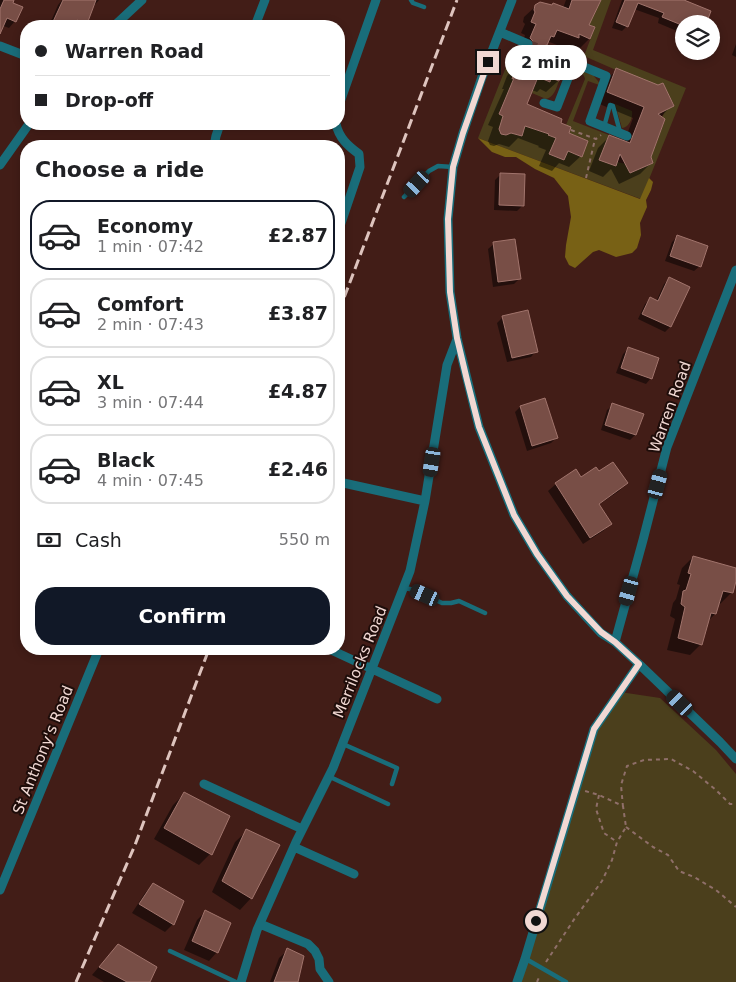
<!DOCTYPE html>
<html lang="en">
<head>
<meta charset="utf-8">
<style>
	body { margin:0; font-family:"DejaVu Sans",sans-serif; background:#f6f6f6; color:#202124; height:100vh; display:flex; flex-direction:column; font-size:19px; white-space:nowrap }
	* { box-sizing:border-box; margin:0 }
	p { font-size:16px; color:#757577 }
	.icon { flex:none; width:28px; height:28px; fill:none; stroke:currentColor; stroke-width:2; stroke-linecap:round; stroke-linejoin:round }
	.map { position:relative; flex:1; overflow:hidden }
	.side { position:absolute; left:20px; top:140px; width:325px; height:515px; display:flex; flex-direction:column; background:#fff; border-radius:20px; box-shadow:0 2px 8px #0003 }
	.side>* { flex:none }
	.guide { position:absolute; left:20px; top:20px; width:325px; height:110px; border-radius:20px; box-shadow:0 2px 8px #0003; display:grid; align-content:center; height:110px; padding:0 15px; background:#fff }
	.buttons { position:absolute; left:675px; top:15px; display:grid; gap:10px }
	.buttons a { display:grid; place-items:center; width:45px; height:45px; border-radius:50%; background:#fff; box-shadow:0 2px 8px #0003; font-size:25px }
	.end { position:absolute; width:22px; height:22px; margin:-11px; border:6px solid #f1d8d3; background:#111; box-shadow:0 0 0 2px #111 }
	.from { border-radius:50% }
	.bubble { position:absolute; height:35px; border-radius:18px; background:#fff; box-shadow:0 2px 8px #0003; font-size:16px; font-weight:800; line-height:35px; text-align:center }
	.car { position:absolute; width:15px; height:30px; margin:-15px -8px; border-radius:6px; box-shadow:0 0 4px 1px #0007; background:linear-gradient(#222 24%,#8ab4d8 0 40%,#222 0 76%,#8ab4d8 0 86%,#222 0) }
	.guide b { display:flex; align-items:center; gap:18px; height:48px; font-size:19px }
	.guide b+b { border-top:1px solid #e0e0e0 }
	.guide i { width:12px; height:12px; background:#202124 }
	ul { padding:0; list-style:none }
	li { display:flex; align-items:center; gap:15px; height:70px; margin:0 10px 8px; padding:0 5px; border:2px solid #e0e0e0; border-radius:20px }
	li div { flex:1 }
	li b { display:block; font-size:19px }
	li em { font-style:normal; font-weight:800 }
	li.on { border-color:#111827 }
	li>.icon { width:45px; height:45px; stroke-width:1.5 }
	h2 { padding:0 15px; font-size:22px; line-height:60px }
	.pay { display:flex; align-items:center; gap:12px; height:55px; padding:0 15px; font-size:19px }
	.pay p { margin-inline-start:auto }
	.cta { display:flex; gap:10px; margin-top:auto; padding:10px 15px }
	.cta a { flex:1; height:58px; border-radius:20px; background:#111827; color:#fff; font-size:20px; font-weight:800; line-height:58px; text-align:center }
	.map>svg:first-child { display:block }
	.green { fill:#4b3f1c }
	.forest { fill:#786115 }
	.shadow { fill:#0007 }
	.building { fill:#784e46; stroke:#a1746c }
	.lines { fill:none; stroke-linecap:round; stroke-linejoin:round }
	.street-tunnel { stroke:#5c3933; stroke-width:9; stroke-dasharray:9 4.5; stroke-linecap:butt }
	.path { stroke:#8f6f69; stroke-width:2; stroke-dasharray:4 4; stroke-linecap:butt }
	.lane { stroke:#196d7a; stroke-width:4.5 }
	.street { stroke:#196d7a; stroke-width:9 }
	.rail { stroke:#dec4be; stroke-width:3; stroke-dasharray:10 5; stroke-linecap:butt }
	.route { stroke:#f1d8d3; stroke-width:6 }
	.labels { text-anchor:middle; stroke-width:4; stroke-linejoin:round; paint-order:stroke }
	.street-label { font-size:15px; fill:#f1d8d3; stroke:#1e0d0a }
</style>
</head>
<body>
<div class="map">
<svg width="736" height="982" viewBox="0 0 736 982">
	<rect width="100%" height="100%" fill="#421d17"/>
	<path class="green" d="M601 0H611L593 50 686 88 641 199 478 138 514 47 520 46 526 48 520 65 518 63 512 78H514L499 113 507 117 506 122 501 123 499 129 501 134 506 135 511 133 521 136 525 124 535 130 549 133 548 135 557 137 550 155 564 160 568 151 582 157 588 141 569 133 571 128 566 125 585 79C584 74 581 73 576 71L577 69 593 75 602 86 588 81 573 121 609 135 600 160 616 166 617 162 626 164 630 173 653 163 649 154 655 147 665 120 662 118 665 110 674 105 663 83 655 87 584 56 595 27 587 24 594 15Z
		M538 77 549 82 551 78 559 81C556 89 554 97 546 99L532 93Z
		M615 104 632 111C633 119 629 127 622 128Z
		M620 692 660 698 716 750 736 774V982H516L594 729Z"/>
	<path class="forest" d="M478 138 640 199 649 178 653 182 651 190 646 200 647 207 640 223 641 235 637 248 632 253 616 257 599 250 593 252 575 268 569 265 565 257 566 245 571 217 568 196 554 178 535 169 516 157H505L492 152Z"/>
	<path class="shadow" d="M0 0H13L15 21 9 28 1 25 0 26Z
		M62 0H99L92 8 86 23 83 26H48L49 22 52 19 58 5Z
		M566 0H600L588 26 593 28 589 39 578 50 569 46 567 49 547 41 546 44 538 53 539 55 563 67 558 81 546 92 540 89 537 92 532 90 525 105 559 124 568 134 581 156 569 167 559 163 552 171 539 166 546 150 538 147 539 146 518 138 509 147 499 144 494 146 490 145 488 141 493 127 488 125 504 89H502L507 76 511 71 515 63 523 54 522 52 520 50 525 35 521 33 525 24 523 22 524 17 536 6 563 8Z
		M622 0H680L684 24V34L658 23 659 18 634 9 627 26 622 31 612 28Z
		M736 44V57L732 55Z
		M617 70 672 105 660 118 649 157 652 162 640 174 619 184 611 169 603 177 589 171 598 148 609 137 624 143 633 118 597 103 605 81Z
		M501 174 523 205 517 211 494 210 495 180Z
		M678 236 700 266 694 271 665 261 672 242Z
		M494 244 519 279 514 284 493 287 488 249Z
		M669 279 688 288 670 327 665 332 638 319 645 304 650 299 656 302 664 284Z
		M503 317 536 351 531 357 507 362 497 323Z
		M629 348 651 378 646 384 616 373 623 354Z
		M613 405 642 415 635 435 630 440 601 430 607 410Z
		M520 407 556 438 551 443 527 451 515 412Z
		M599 473 626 483 619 491 598 505 610 524 603 531 583 544 548 491 556 484 581 478Z
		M693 557 736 569V576L731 593 720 604 718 603 715 614 708 621 701 644 690 655 667 650 675 619 670 616 673 603 676 599 680 585 677 584 682 568Z
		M184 794 210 854 199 865 154 839 173 805Z
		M247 831 279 846 251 898 240 910 212 892 235 842Z
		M153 885 173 924 165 932 132 913 145 893Z
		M206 911 217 952 209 961 184 950 197 920Z
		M288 950 297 982H270L279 958Z
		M110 954 148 982H104L92 975Z"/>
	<path class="building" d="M4 0H14L13 3 23 7 16 22 7 18 0 34V9Z
		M63 0H96L87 24 77 20 75 26H51Z
		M572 0H601L589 25 595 27 590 39 579 34V38L557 30 554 37 551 36 547 45 542 46 539 51 540 54 543 57 565 66 559 81 551 78 550 82 538 77 527 104 562 119 561 123 571 127 569 133 588 141 582 157 568 151 564 160 549 154 556 138 548 135 549 134 525 126 522 136 511 133 506 135 501 134 499 129 503 116 499 114 514 78 512 79 518 63 520 65 526 50 531 49 534 46 533 41 530 38 536 24 531 22 535 12 534 10 535 5 540 2 552 5 553 3 569 9Z
		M625 0H684L711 11 706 24H684V26L662 17 664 13 638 3 628 27 616 22Z
		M616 68 658 85 663 83 674 106 658 114 665 119 651 157 653 163 630 173 620 154 616 166 599 160 609 135 630 143 644 107 607 92Z
		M500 173 525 174 524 206 499 205Z
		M677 235 708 246 701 267 670 256Z
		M515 239 521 279 498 282 493 242Z
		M669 277 690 287 671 327 642 314 650 297 658 301Z
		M528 310 538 352 512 358 502 316Z
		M628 347 659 358 652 379 621 368Z
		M545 398 558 438 532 446 520 406Z
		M612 403 644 414 636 435 605 425Z
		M613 462 628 483 599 504 612 524 590 538 555 483 576 469 581 477 596 467 599 471Z
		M693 556 736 568V581L733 593 723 591 716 614 711 613 702 645 678 638 685 607 681 604 683 591 686 590 691 574 688 573Z
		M184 792 230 816 212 855 164 828Z
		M246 829 280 845 252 899 222 881Z
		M153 883 184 901 174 925 139 904Z
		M205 910 231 923 218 953 192 941Z
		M118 944 157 967 150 982H127L99 967Z
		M287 948 304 956 298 982H274Z"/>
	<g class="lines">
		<path class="street-tunnel" d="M528 44 545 51"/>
		<path class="path" d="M571 130 596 139 601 135
			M586 178 595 139
			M599 795 596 809 604 833 617 842
			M623 807 621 785 627 766 644 760 671 759 693 771 716 790 730 804H736
			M626 827 653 847 668 855 679 871 694 877 716 890 736 907
			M546 962 575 918 602 881 612 860 617 842 626 827 623 806 599 795 585 791
			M537 982 540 975"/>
		<path class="lane" d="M411 0 413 3 424 7
			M604 127 610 105 613 106 620 132
			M404 197 429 171 438 166 453 167
			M404 588 415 590 442 603H451L459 601 485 613
			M343 744 397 768 392 784
			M328 776 388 804
			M170 951 236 982
			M526 959 566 982"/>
		<path class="street" d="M512 0 482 77 463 133 453 167 448 219 450 292 457 338 479 427 514 515 537 554 567 596 601 633 615 642 639 664 720 742 736 759
			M114 26 142 0
			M255 26 265 0
			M500 32 528 44
			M0 46 26 56
			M545 51 606 76 590 121 627 136
			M544 103 557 107 574 63
			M339 105 376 0
			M336 124C339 138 348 146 359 154L360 167 339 229
			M214 146 216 136 220 124
			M0 165 29 124
			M339 482 425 501
			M615 642 643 540 667 447 736 270
			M329 649 437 699
			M204 784 302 829
			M294 847 354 874
			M0 890 99 649
			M260 924 308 944 315 951 319 959 320 969 329 982
			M241 982 257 930 296 842 333 768 410 571 425 501 447 365 457 339
			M517 982 525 959 594 729 639 664"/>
		<path class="rail" d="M339 311 457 0
			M76 982 135 845 209 649"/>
	</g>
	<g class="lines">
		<path class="route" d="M488 62 463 133 453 167 448 219 450 292 457 338 467 380 479 427 514 515 537 554 567 596 601 632 615 642 639 664 594 729 536 921"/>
	</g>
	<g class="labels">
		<g class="street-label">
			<text transform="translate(670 407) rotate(-70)" y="5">Warren Road</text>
			<text transform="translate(360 662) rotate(-68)" y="5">Merrilocks Road</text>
			<text transform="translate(43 750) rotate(-68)" y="5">St Anthony's Road</text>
		</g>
	</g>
</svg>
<div class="buttons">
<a><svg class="icon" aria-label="layers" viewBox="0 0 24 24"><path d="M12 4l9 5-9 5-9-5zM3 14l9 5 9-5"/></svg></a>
</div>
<i class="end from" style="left:536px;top:921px"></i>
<i class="end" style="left:488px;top:62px"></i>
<div class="bubble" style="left:505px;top:45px;width:82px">2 min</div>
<i class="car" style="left:417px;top:184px;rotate:223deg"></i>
<i class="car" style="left:432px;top:462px;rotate:189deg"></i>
<i class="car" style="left:658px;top:484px;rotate:15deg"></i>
<i class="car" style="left:629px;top:591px;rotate:196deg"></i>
<i class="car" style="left:425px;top:595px;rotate:294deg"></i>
<i class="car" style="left:680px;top:703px;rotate:314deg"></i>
<div class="guide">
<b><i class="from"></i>Warren Road</b>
<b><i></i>Drop-off</b>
</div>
<section class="side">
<h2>Choose a ride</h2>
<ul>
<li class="on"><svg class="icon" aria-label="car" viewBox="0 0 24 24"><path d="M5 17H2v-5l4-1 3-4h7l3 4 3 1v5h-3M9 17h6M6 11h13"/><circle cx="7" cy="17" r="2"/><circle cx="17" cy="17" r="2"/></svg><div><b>Economy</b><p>1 min · 07:42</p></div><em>£2.87</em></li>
<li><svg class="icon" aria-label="car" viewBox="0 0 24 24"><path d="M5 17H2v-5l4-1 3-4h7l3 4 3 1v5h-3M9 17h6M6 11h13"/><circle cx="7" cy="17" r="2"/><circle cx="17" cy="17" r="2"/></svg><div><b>Comfort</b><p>2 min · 07:43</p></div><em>£3.87</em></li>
<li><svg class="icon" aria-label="car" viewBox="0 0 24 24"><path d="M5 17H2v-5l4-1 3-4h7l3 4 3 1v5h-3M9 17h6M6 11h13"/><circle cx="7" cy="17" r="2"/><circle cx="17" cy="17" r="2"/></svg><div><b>XL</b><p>3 min · 07:44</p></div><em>£4.87</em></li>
<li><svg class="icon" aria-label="car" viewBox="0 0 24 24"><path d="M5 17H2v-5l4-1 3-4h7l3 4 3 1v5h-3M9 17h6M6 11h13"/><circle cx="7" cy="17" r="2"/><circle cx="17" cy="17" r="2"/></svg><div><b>Black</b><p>4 min · 07:45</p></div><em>£2.46</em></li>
</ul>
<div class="pay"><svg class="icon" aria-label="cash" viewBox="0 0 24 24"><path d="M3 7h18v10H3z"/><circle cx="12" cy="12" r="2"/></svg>Cash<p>550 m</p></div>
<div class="cta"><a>Confirm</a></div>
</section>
</div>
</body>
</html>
